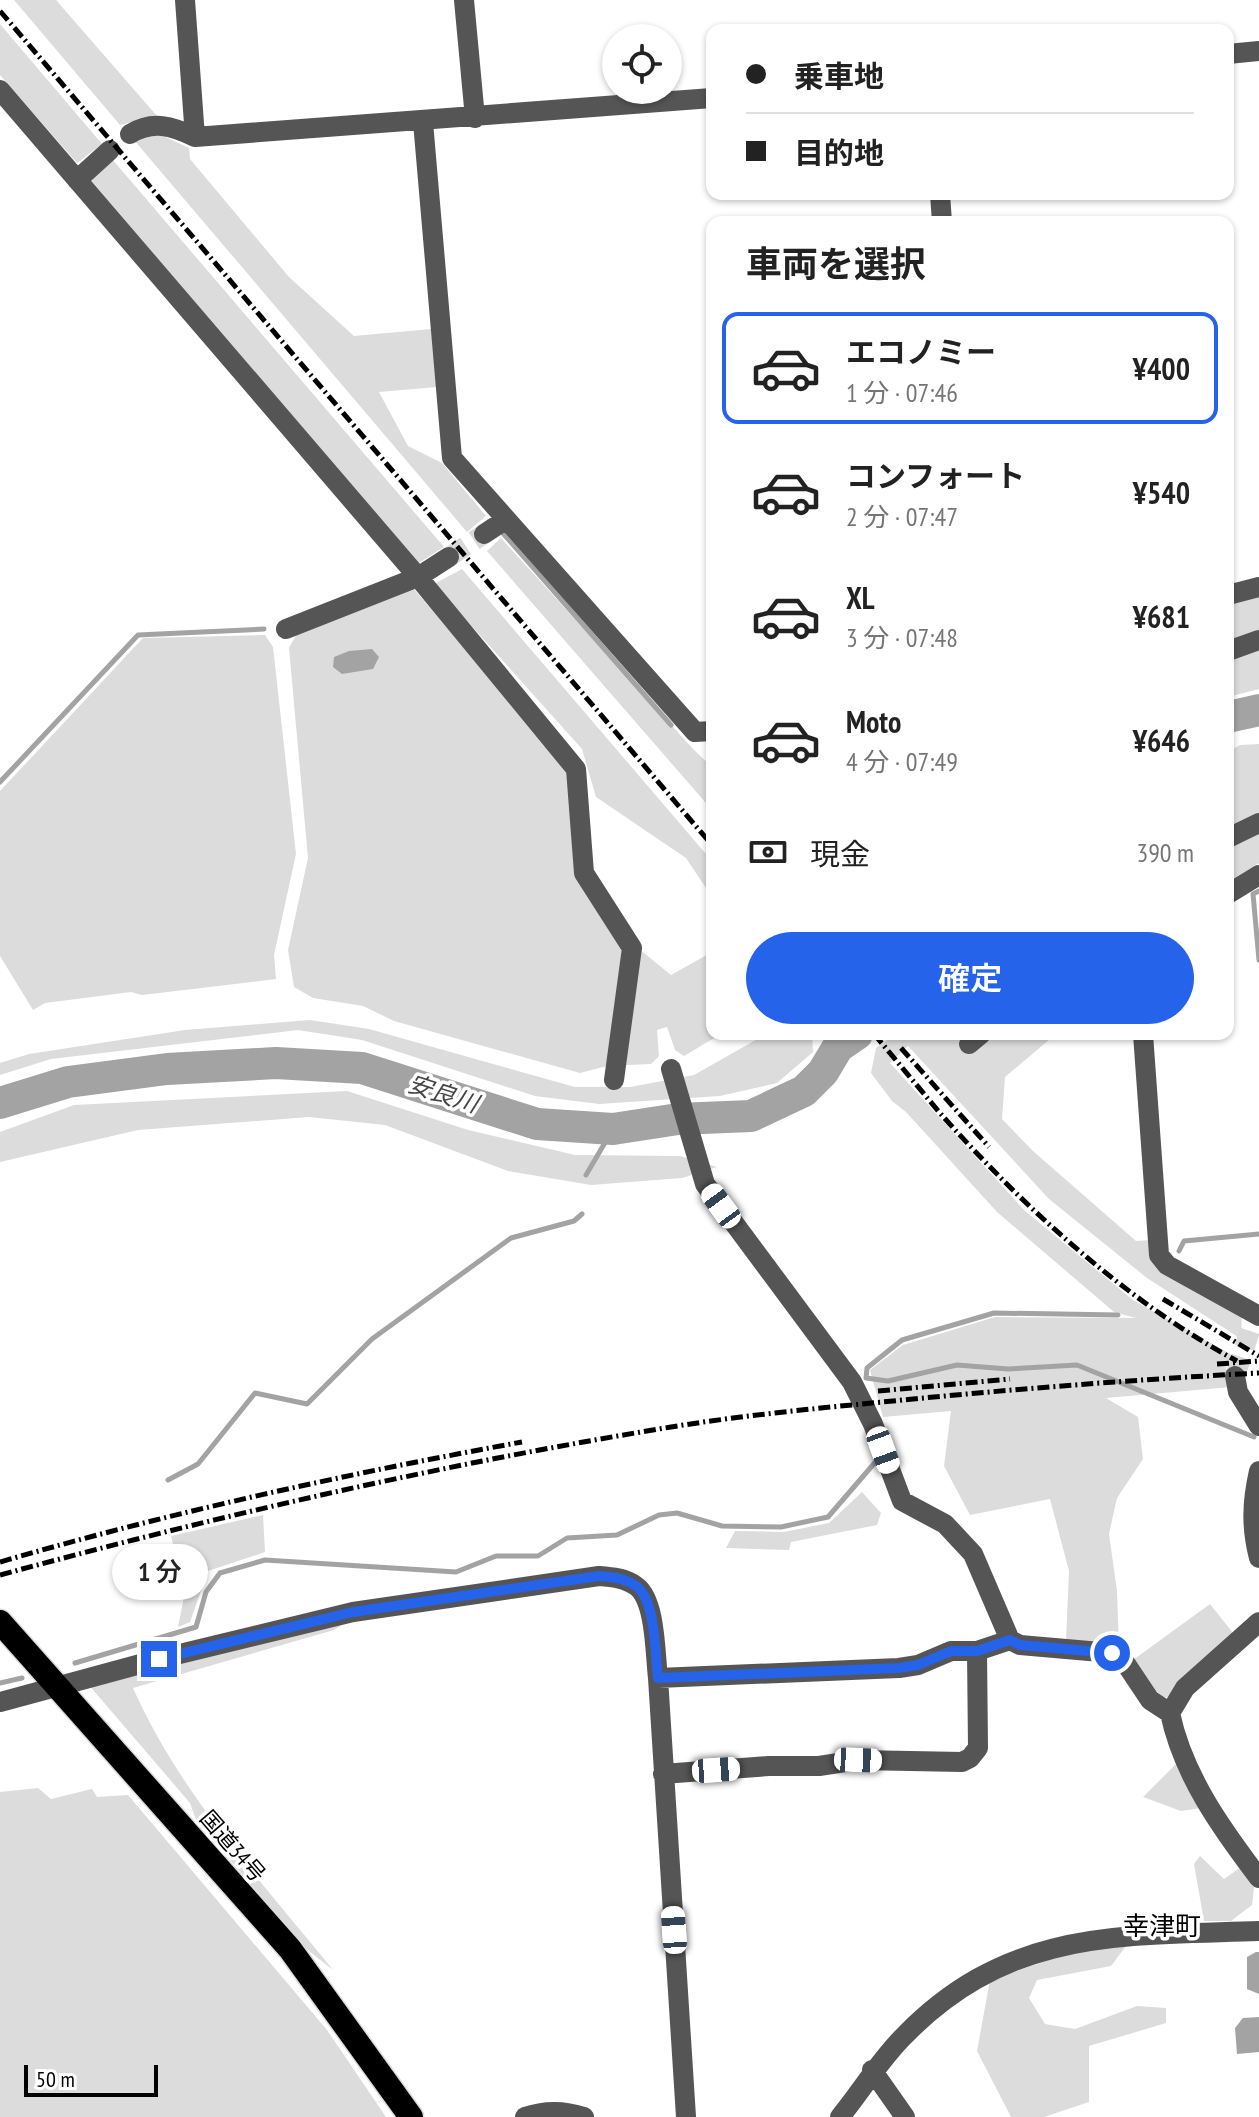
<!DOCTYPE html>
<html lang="ja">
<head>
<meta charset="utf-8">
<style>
	body { margin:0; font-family:"PT Sans Narrow","Noto Sans JP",sans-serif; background:#f6f6f6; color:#222; height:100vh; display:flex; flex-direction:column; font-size:30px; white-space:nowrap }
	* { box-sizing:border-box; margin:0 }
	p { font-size:26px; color:#767676 }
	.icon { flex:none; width:44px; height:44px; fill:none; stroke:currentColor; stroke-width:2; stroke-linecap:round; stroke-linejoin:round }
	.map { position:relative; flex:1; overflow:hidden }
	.details { position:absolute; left:706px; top:216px; width:528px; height:824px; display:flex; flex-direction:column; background:#fff; border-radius:16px; box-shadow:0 2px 6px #0004 }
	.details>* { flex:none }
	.banner { position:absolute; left:706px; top:24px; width:528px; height:176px; border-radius:16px; box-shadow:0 2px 6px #0004; display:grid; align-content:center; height:176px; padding:0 40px; background:#fff }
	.controls { position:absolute; left:602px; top:24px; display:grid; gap:16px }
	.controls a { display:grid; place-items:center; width:80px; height:80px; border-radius:50%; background:#fff; box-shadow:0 2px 6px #0004; font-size:40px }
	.scale { position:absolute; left:24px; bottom:20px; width:134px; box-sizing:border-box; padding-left:8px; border:4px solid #000; border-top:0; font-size:22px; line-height:28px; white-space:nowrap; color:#000; -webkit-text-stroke:6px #fff; paint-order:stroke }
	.end { position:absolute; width:36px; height:36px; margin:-18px; border:10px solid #2563eb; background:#fff; box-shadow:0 0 0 4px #fff }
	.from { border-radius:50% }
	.bubble { position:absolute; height:56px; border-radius:28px; background:#fff; box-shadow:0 2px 6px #0004; font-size:26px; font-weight:600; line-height:56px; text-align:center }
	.car { position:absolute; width:24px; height:48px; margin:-24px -12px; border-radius:10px; box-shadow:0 0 6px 2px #0007; background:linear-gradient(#fff 24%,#345 0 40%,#fff 0 76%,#345 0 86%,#fff 0) }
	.banner b { display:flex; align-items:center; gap:28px; height:76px; font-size:30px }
	.banner b+b { border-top:2px solid #e0e0e0 }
	.banner i { width:20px; height:20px; background:#222 }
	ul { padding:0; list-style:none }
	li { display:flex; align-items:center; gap:24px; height:112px; margin:0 16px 12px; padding:0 24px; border:4px solid transparent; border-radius:16px }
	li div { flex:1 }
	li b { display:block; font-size:30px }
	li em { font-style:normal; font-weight:600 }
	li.active { border-color:#2563eb }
	li>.icon { width:72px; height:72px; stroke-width:1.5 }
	h2 { padding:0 40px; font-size:36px; line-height:96px }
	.pay { display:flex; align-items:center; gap:20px; height:88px; padding:0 40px; font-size:30px }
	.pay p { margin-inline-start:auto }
	.button { display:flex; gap:16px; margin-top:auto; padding:16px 40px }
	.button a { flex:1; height:92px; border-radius:48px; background:#2563eb; color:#fff; font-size:32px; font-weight:600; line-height:92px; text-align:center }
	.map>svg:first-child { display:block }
	.green { fill:#dcdcdc }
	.water { fill:#a3a3a3 }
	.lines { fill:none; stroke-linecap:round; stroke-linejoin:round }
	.stream { stroke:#a3a3a3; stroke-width:5 }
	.river { stroke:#a3a3a3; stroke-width:32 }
	.minor-tunnel { stroke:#d9d9d9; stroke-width:20; stroke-dasharray:20 10; stroke-linecap:butt }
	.highway-casing { stroke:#dbdbdb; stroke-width:27 }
	.minor { stroke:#555; stroke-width:20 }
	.highway { stroke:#000; stroke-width:24 }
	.rail { stroke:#000; stroke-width:5; stroke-dasharray:12 4 2 4; stroke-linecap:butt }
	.route { stroke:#2563eb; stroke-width:10 }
	.labels { text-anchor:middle; stroke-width:7; stroke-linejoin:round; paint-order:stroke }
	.street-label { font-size:22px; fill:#000; stroke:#fff }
	.water-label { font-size:24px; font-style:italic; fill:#444; stroke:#fff }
	.quarter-label { font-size:26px; fill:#000; stroke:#fff }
</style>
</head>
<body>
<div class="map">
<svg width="1259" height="2117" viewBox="0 0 1259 2117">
	<rect width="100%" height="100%" fill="#fff"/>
	<path class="green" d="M14 0H56L157 116 120 125Z
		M0 24 102 144 77 163 0 75Z
		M155 132 189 148 190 159 289 277 354 336 431 329 437 387 379 392 408 446 442 463 486 516 467 532 134 140Z
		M112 159 444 547 417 564 90 179Z
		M501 538 693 749 712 767V810L487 551Z
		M462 569 712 861V897L686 858 596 797 582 749 434 584Z
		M411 586 495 681 569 773 576 876 629 951 607 1066 580 1073 394 1021 363 1006 313 998 294 987 288 950 308 858 289 648 299 630Z
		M1259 593V689L1228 697V601Z
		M265 635 273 647 296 854 274 955 276 979 142 995 131 992 45 1003 33 1010 0 956V791L143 638Z
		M1259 744V863L1228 884V752L1240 745Z
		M639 949 671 975 712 952V1034H721L684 1056 675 1050 667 1027 657 1030 659 1056 651 1064 626 1065Z
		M310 1020 369 1029 575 1087H630L694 1075 766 1034H812L813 1052 777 1083 720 1096 599 1104 535 1096 362 1040 298 1030 51 1059 0 1075V1063L29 1054 185 1030Z
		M896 1034H1056L1005 1077 1002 1119 1033 1151 1136 1241 1152 1240 1242 1313 1241 1339 1147 1278 1049 1199 908 1046 890 1063 1025 1211 1133 1300 1232 1355 1226 1368 1231 1387 1106 1398 1138 1417 1143 1459 1117 1498 1109 1534 1117 1591 1119 1648 1066 1640 1069 1571 1050 1499 970 1515 944 1466 951 1411 883 1417 870 1370 903 1345 995 1317 1136 1318 1114 1312 997 1212 906 1112 892 1101 871 1073 876 1048Z
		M347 1091 468 1130 575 1155 680 1156 717 1167 682 1178 591 1185 508 1171 385 1125 309 1117 138 1130 0 1162V1132L74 1105Z
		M862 1492 881 1513 877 1525 791 1542 789 1550 726 1548 735 1531 784 1532 829 1523Z
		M263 1515 265 1552 208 1571 190 1622 178 1627 185 1592 171 1536Z
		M1210 1604 1233 1633 1170 1697 1156 1698 1133 1660Z
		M356 1616 334 1630 133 1688C180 1794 261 1881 333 1970L304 1947 196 1820 190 1803 88 1684Z
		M1178 1762 1201 1808 1181 1811 1143 1797Z
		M38 1788 51 1799 92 1789 97 1797 128 1795 327 2030 386 2117H0V1792Z
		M1200 1856 1224 1879 1241 1867 1254 1887 1252 1905 1231 1921H1204L1194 1864Z
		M1126 1946 1111 1966 1037 1980 1029 1998 1045 2024 1075 2029 1137 2006 1166 2008V2023L1089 2046V2102L1044 2117H1011L977 2051 990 1980 1076 1951Z"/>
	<path class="water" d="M372 649 379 657 373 669 342 674 333 667 334 657 349 651Z
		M1256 1952H1259V1994L1247 1989V1957Z
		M1259 2017V2052L1237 2054 1235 2028 1243 2018Z"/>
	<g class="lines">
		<path class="stream" d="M501 531 671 725
			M0 782 138 635 264 629
			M1259 891 1253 894 1259 960
			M586 1175 613 1129
			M1179 1251 1184 1241 1259 1234
			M1118 1315 994 1313 902 1340 867 1368 866 1378 888 1381 957 1365 1008 1369 1077 1365 1254 1437
			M168 1480 198 1464 255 1393 307 1404 372 1339 511 1238 574 1221 582 1214
			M75 1663 196 1627 206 1592 220 1573 265 1560 456 1572 496 1556H538L567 1538 617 1535 659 1515 677 1513 722 1526 781 1527 828 1517 878 1459 876 1456
			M0 1683 22 1678"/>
		<path class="river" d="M1228 717 1259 710
			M0 1103 68 1082 167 1069 276 1063 362 1068 537 1124 613 1129 678 1119 751 1116 804 1091 823 1072 838 1047 857 1034"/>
		<path class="minor-tunnel" d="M449 557 484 534
			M1235 1376 1250 1331"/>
		<defs>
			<path id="highway" d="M0 1622 290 1949 411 2117"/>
		</defs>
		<use href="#highway" class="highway-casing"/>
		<path class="minor" d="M185 0 195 137
			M464 0 475 118
			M1228 54 1259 51
			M0 90 418 577 576 769 584 873 632 948 614 1080
			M423 122 452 458 695 732 712 731
			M130 134C153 120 172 126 195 137L712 98
			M77 180 110 150
			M940 194 942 222
			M484 534 505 520
			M1228 595 1259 587
			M286 629 418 577 449 557
			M1228 651 1259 640
			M1228 838 1259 823
			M1228 894 1259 875
			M1143 1034 1159 1255 1167 1265 1259 1316
			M969 1044 981 1034
			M671 1069 705 1184 852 1382 873 1424 902 1501 945 1524 973 1554 1010 1640
			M1235 1376 1238 1392 1259 1426
			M1259 1471C1252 1502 1251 1527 1259 1558
			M1259 1622 1185 1688 1170 1713C1183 1775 1221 1828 1259 1878
			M658 1678 899 1668 918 1665 951 1651H977L1010 1640 1020 1645 1112 1653 1122 1658 1150 1700 1170 1713
			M0 1702 159 1659 353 1612 599 1576C612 1577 625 1578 636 1586 656 1600 655 1654 658 1678L686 2117
			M663 1774 769 1766H819L858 1760 962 1762 970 1758 978 1748 977 1651
			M872 2070 905 2117
			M525 2117C545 2110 563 2110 584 2117
			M840 2117C862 2090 879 2061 904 2036 1009 1928 1121 1936 1259 1931"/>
		<use href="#highway" class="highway"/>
		<path class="rail" d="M0 11 712 845
			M874 1034C896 1060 918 1087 940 1113 1023 1207 1127 1302 1237 1361
			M901 1048 989 1147
			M1163 1299 1259 1356
			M1217 1364 1259 1361
			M878 1391 1010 1379
			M0 1562C172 1512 346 1474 522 1442
			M0 1575C221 1515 444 1464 671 1427 751 1414 832 1407 913 1399 1028 1388 1143 1379 1259 1373"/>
	</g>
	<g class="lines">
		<path class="route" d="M159 1659 353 1612 599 1576C612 1577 625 1578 636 1586 656 1600 655 1654 658 1678L899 1668 918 1665 951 1651H977L1010 1640 1020 1645 1112 1653"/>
	</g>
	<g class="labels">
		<g class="street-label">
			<text transform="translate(233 1846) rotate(49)" y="8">国道34号</text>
		</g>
		<g class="water-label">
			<text transform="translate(443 1094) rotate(18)" y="8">安良川</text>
		</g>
		<g class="quarter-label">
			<text x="1162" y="1935">幸津町</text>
		</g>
	</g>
</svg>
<div class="controls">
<a><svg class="icon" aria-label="locate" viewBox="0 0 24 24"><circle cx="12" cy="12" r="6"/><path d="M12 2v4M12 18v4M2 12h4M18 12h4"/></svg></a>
</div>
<div class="scale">50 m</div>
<i class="end from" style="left:1112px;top:1653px"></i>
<i class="end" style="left:159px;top:1659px"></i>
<div class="bubble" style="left:112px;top:1544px;width:96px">1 分</div>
<i class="car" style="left:721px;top:1206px;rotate:324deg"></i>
<i class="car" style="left:883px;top:1450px;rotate:160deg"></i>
<i class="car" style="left:858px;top:1760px;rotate:92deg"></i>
<i class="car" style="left:716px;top:1770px;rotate:86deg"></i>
<i class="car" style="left:674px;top:1930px;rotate:356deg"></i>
<div class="banner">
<b><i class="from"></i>乗車地</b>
<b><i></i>目的地</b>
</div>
<section class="details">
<h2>車両を選択</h2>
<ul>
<li class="active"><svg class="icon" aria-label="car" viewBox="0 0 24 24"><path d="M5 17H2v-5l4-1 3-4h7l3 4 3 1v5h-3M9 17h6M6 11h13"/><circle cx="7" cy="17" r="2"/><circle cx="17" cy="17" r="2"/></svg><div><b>エコノミー</b><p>1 分 · 07:46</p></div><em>¥400</em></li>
<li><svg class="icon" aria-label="car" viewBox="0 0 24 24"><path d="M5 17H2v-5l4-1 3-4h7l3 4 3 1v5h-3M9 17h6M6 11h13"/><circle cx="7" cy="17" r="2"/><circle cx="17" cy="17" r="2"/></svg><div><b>コンフォート</b><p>2 分 · 07:47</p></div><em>¥540</em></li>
<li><svg class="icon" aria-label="car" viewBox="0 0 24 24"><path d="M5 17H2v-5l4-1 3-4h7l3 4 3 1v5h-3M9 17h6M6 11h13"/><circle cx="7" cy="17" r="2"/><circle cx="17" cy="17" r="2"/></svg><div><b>XL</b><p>3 分 · 07:48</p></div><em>¥681</em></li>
<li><svg class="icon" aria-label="car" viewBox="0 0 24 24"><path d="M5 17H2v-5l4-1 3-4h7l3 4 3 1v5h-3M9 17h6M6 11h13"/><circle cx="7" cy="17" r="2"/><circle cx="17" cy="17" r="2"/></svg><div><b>Moto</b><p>4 分 · 07:49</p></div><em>¥646</em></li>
</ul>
<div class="pay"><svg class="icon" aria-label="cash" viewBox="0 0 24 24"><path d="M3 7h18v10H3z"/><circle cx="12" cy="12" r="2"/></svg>現金<p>390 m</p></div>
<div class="button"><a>確定</a></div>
</section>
</div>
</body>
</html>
